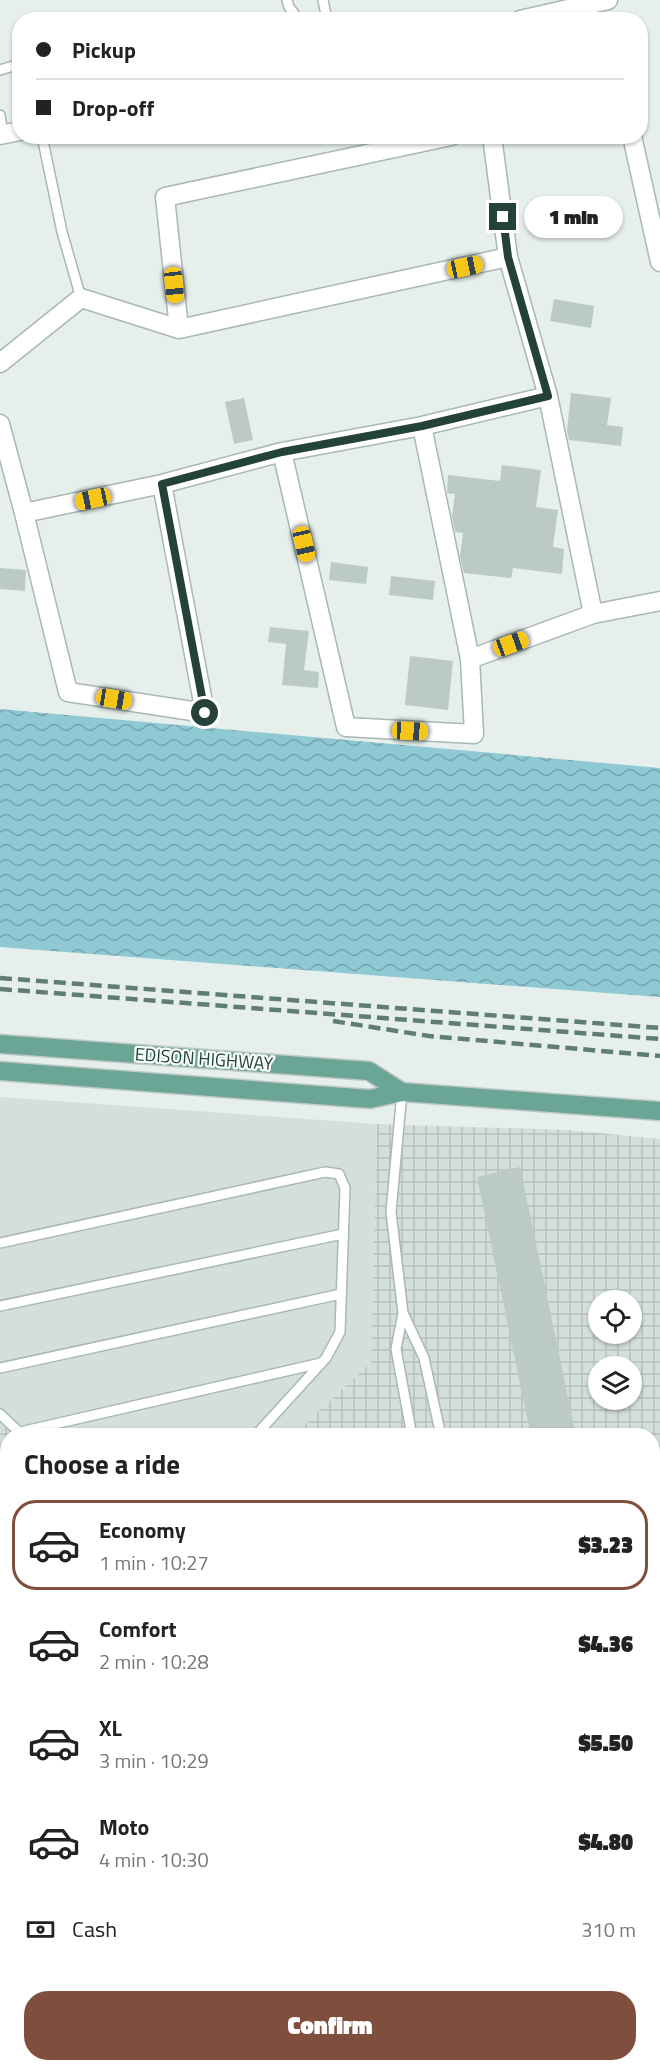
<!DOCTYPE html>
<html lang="en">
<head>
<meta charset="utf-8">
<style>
	body { margin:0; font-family:"Titillium Web",sans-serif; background:#f2f2f2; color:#222; height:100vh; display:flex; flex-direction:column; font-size:22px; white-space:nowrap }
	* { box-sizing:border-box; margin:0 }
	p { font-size:20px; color:#767676 }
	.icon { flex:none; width:33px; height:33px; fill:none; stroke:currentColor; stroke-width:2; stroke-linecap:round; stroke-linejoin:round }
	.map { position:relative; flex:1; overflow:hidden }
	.panel { position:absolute; left:0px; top:1428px; width:660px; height:644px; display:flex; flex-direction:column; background:#fff; border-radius:24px 24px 0 0; box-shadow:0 2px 4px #0004 }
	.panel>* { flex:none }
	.banner { position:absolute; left:12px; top:12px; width:636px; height:132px; border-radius:24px; box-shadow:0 2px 4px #0004; display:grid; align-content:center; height:132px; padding:0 24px; background:#fff }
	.controls { position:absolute; left:588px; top:1290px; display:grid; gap:12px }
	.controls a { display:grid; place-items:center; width:54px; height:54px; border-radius:50%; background:#fff; box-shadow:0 2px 4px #0004; font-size:30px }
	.end { position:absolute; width:27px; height:27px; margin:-14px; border:8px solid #24423a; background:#fff; box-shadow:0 0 0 3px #fff }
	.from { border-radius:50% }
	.bubble { position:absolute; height:42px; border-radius:21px; background:#fff; box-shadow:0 2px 4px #0004; font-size:20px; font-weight:800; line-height:42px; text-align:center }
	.car { position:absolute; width:18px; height:36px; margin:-18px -9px; border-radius:8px; box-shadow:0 0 4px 2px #0007; background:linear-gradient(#f5c518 24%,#345 0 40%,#f5c518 0 76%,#345 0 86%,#f5c518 0) }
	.banner b { display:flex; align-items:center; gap:21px; height:57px; font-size:22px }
	.banner b+b { border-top:2px solid #e0e0e0 }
	.banner i { width:15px; height:15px; background:#222 }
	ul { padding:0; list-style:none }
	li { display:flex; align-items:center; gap:18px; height:90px; margin:0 12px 9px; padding:0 12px; border:3px solid transparent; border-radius:24px }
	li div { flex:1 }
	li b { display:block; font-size:22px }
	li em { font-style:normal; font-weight:800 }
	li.on { border-color:#804e3d }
	li>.icon { width:54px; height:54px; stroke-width:1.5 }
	h2 { padding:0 24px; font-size:27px; line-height:72px }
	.pay { display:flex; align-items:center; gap:15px; height:66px; padding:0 24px; font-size:22px }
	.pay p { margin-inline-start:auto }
	.primary-button { display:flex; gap:12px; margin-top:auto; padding:12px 24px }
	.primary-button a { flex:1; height:69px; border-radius:24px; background:#804e3d; color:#fff; font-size:24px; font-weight:800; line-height:69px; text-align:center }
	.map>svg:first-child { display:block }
	.built { fill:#d4dfda }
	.industrial { fill:url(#industrial-grid); fill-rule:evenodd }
	.water { fill:url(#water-waves) }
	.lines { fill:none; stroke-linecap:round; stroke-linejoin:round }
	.canal { stroke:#8ec9d4; stroke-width:18 }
	.building { fill:#bbcac4 }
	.service-casing { stroke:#a8b8b2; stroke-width:12 }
	.minor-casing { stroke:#a8b8b2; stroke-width:21 }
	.tertiary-casing { stroke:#a8b8b2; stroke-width:21 }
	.primary-casing { stroke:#c2cac8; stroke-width:21 }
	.service { stroke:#fff; stroke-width:9 }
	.minor { stroke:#fff; stroke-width:18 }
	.tertiary { stroke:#fff; stroke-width:18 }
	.primary { stroke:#6aa596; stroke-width:18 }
	.rail { stroke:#5f7d75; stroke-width:4.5; stroke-dasharray:12 6; stroke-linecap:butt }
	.route { stroke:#24423a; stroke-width:8 }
	.labels { text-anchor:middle; stroke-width:4.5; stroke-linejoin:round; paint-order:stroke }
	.street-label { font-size:18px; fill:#24423a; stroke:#f7fbf9 }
</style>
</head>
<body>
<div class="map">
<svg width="660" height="2071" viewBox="0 0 660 2071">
	<defs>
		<pattern id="industrial-grid" width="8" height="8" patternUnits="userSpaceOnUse" patternTransform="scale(1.5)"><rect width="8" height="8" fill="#d4dfda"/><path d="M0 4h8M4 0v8" fill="none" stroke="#b6c1bc"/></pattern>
		<pattern id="water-waves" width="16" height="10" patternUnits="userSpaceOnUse" patternTransform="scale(1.5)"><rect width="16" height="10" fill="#8ec9d4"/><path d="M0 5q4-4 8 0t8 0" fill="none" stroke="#74a5ad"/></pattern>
	</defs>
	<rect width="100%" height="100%" fill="#e6efeb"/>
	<path class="built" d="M0 1097 377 1124 371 1362 294 1435H19L0 1418Z"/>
	<path class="industrial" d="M377 1124 568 1130 660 1139V2071H0V1418L19 1435 8 1436V2064H652V1436L294 1435 371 1362ZM598 1300H632V1334H598ZM598 1366H632V1400H598Z"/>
	<path class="water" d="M0 709 660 768V997L0 947Z
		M0 1579 8 1585 7 1677 0 1678Z"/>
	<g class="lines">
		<path class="canal" d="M169 2064 171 2071"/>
	</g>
	<path class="building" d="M554 299 594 306 591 328 550 321Z
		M571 393 611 398 607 425 623 427 621 446 569 440 567 431Z
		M244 398 253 440 234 444 225 402Z
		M502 465 541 470 536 507 558 510 553 547 564 549 562 574 513 568 511 578 464 573 460 556 463 533 455 532 452 516 455 494 447 493 448 475 500 481Z
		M331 562 368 567 366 584 329 580Z
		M0 568 26 570 25 591 0 589Z
		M391 576 435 581 433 600 389 595Z
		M270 627 309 631 304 670 319 672 318 688 282 685 286 644 268 642Z
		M410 656 453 661 448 710 405 705Z
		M520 1167 576 1436H531L477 1177Z"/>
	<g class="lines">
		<defs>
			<path id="service" d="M287 0 289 7 299 20
				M323 0 327 20
				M0 70 20 64
				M0 115 3 135
				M42 136 62 232 81 298
				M402 1092 391 1212 403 1313 396 1349 412 1436
				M0 1243 325 1172 339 1174 345 1188 340 1332 326 1358 255 1436
				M0 1306 343 1234
				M403 1313 424 1358 441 1436
				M0 1368 341 1294
				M0 1414 23 1436
				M20 1432 321 1363
				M652 1982 660 1981"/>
			<path id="minor" d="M632 136 660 262
				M179 329 165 197 451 136
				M0 363 81 298 179 329 508 257
				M0 424 24 513 68 692 205 713 162 484
				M282 452 346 727 474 734 470 659 422 426
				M24 513 162 484 282 452 422 426 548 396
				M593 614 660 601
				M470 659 593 614 548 396 508 257 492 136"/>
			<path id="tertiary" d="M520 20 608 0
				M0 135 20 131"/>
			<path id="primary" d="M0 1044 369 1071 402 1092
				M0 1071 370 1099 402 1092 660 1111"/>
		</defs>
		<use href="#service" class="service-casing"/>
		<use href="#minor" class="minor-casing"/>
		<use href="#tertiary" class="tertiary-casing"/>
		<use href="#primary" class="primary-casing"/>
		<use href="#service" class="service"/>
		<use href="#minor" class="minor"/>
		<use href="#tertiary" class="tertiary"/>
		<use href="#primary" class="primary"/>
		<path class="rail" d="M0 978 660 1028
			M0 989 660 1039
			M333 1021 429 1036 660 1056"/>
	</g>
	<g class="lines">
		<path class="route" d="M205 713 162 484 282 452 422 426 548 396 508 257 503 217"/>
	</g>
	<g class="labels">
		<g class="street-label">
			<text transform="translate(204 1059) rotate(4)" y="6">EDISON HIGHWAY</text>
		</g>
	</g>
</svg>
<div class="controls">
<a><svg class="icon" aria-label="locate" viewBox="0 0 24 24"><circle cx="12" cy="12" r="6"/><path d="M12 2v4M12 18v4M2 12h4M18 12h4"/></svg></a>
<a><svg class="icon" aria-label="layers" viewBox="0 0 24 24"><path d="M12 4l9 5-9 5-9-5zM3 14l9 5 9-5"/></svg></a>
</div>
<i class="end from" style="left:205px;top:713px"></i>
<i class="end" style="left:503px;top:217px"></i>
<div class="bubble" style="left:524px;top:196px;width:99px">1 min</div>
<i class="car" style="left:465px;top:267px;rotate:78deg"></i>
<i class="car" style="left:174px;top:285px;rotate:174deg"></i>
<i class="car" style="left:93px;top:499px;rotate:258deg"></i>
<i class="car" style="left:304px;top:544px;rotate:167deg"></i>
<i class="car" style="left:511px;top:644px;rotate:70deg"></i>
<i class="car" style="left:114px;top:699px;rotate:99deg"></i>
<i class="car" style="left:410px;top:731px;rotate:93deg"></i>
<div class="banner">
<b><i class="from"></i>Pickup</b>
<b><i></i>Drop-off</b>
</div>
<section class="panel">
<h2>Choose a ride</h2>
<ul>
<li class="on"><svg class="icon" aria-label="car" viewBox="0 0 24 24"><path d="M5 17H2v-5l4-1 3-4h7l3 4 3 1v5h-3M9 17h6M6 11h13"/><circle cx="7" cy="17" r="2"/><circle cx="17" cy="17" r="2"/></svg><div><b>Economy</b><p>1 min · 10:27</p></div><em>$3.23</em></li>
<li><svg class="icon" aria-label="car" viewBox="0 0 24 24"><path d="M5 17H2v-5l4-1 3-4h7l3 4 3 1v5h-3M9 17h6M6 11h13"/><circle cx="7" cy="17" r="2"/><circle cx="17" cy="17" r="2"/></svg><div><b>Comfort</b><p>2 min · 10:28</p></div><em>$4.36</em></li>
<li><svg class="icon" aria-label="car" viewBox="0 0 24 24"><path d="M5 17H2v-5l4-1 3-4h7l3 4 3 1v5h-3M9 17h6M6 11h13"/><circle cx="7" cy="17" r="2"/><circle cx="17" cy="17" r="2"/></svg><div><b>XL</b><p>3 min · 10:29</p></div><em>$5.50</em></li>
<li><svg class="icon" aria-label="car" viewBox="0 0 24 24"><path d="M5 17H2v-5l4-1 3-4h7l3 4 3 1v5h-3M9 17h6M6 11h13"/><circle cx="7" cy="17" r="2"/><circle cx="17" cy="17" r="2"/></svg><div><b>Moto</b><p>4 min · 10:30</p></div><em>$4.80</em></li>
</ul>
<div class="pay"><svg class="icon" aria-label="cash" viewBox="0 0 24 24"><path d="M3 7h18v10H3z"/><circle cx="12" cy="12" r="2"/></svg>Cash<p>310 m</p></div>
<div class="primary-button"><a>Confirm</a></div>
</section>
</div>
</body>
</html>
